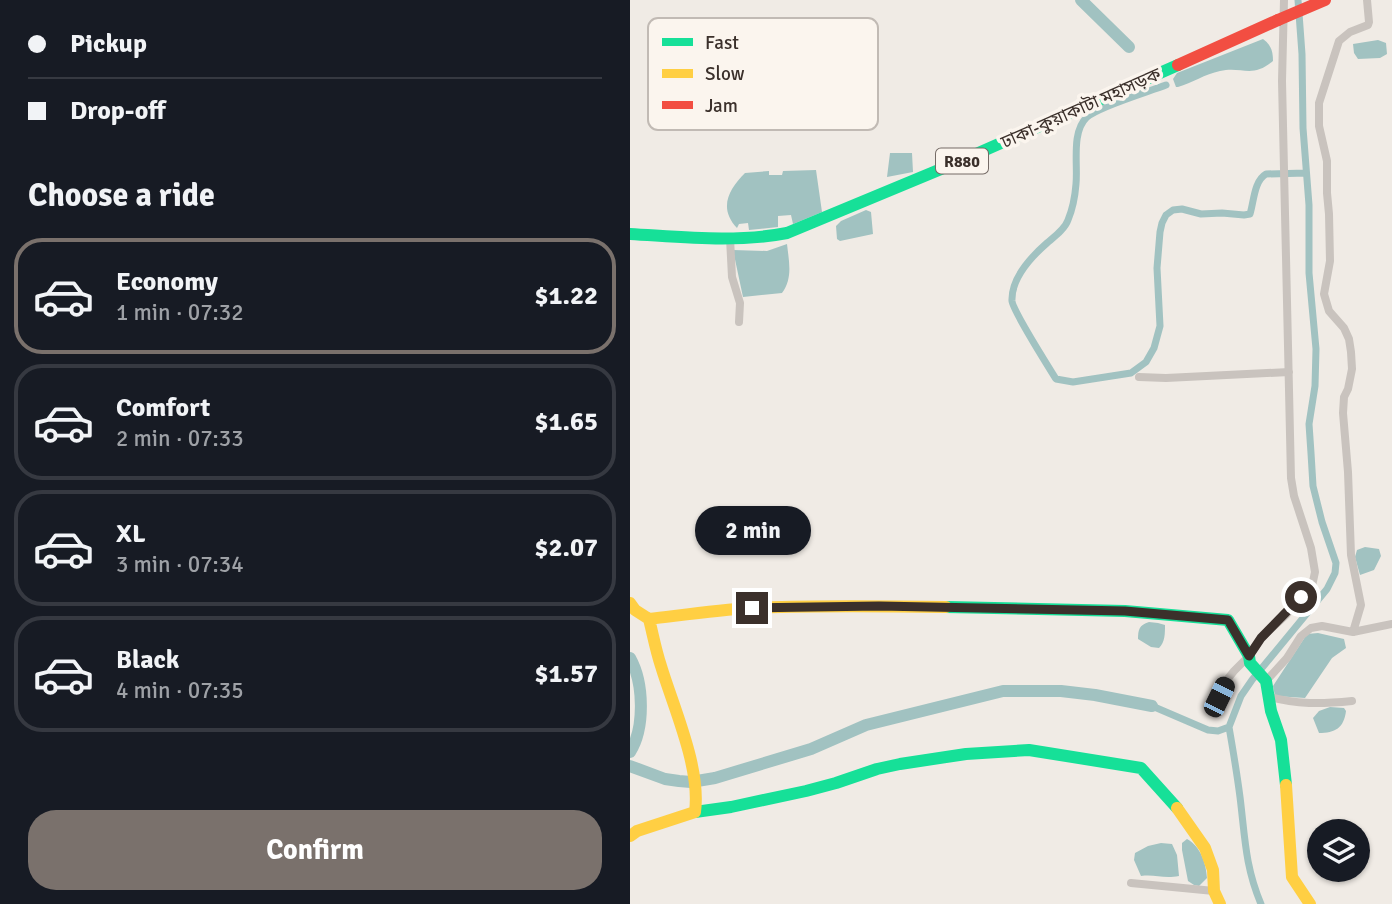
<!DOCTYPE html>
<html lang="en">
<head>
<meta charset="utf-8">
<style>
	body { margin:0; font-family:Signika,"Noto Sans Bengali",sans-serif; background:#242831; color:#f1f3f6; height:100vh; display:flex; flex-direction:column; font-size:26px; white-space:nowrap }
	* { box-sizing:border-box; margin:0 }
	p { font-size:23px; color:#9ea1a6 }
	.icon { flex:none; width:38px; height:38px; fill:none; stroke:currentColor; stroke-width:2; stroke-linecap:round; stroke-linejoin:round }
	.map { position:relative; flex:1; overflow:hidden }
	.sheet { display:flex; flex-direction:column; background:#171b24; width:630px }
	.sheet>* { flex:none }
	.top-card { display:grid; align-content:center; height:154px; padding:0 28px; background:#171b24 }
	.fabs { position:absolute; left:677px; top:819px; display:grid; gap:14px }
	.fabs a { display:grid; place-items:center; width:63px; height:63px; border-radius:50%; background:#171b24; box-shadow:0 2px 5px #0004; font-size:35px }
	.end { position:absolute; width:32px; height:32px; margin:-16px; border:9px solid #3b302b; background:#fff; box-shadow:0 0 0 4px #fff }
	.from { border-radius:50% }
	.bubble { position:absolute; height:49px; border-radius:24px; background:#171b24; box-shadow:0 2px 5px #0004; font-size:23px; font-weight:700; line-height:49px; text-align:center }
	.car { position:absolute; width:21px; height:42px; margin:-21px -10px; border-radius:9px; box-shadow:0 0 5px 2px #0007; background:linear-gradient(#222 24%,#8ab4d8 0 40%,#222 0 76%,#8ab4d8 0 86%,#222 0) }
	.top-card b { display:flex; align-items:center; gap:24px; height:66px; font-size:26px }
	.top-card b+b { border-top:2px solid #363941 }
	.top-card i { width:18px; height:18px; background:#f1f3f6 }
	ul { padding:0; list-style:none }
	li { display:flex; align-items:center; gap:21px; height:116px; margin:0 14px 10px; padding:0 14px; border:4px solid #363941; border-radius:28px }
	li div { flex:1 }
	li b { display:block; font-size:26px }
	li em { font-style:normal; font-weight:700 }
	li.active { border-color:#7a716c }
	li>.icon { width:63px; height:63px; stroke-width:1.5 }
	h2 { padding:0 28px; font-size:32px; line-height:84px }
	.action { display:flex; gap:14px; margin-top:auto; padding:14px 28px }
	.action a { flex:1; height:80px; border-radius:28px; background:#7a716c; color:#fff; font-size:28px; font-weight:700; line-height:80px; text-align:center }
	main { display:flex; flex:1; min-height:0 }
	.map>svg:first-child { display:block }
	.water { fill:#a1c2c1 }
	.lines { fill:none; stroke-linecap:round; stroke-linejoin:round }
	.canal { stroke:#a1c2c1; stroke-width:7 }
	.river { stroke:#a1c2c1; stroke-width:12 }
	.street { stroke:#c9c3be; stroke-width:8 }
	.fast { stroke:#16e098; stroke-width:12 }
	.slow { stroke:#ffcf43; stroke-width:12 }
	.jam { stroke:#f24e42; stroke-width:12 }
	.jam-bridge { stroke:#f24e42; stroke-width:12 }
	.route { stroke:#3b302b; stroke-width:9 }
	.labels { text-anchor:middle; stroke-width:7; stroke-linejoin:round; paint-order:stroke }
	.shield { fill:#fbf5ee; stroke:#756b66; stroke-width:2 }
	.shield-label { font-size:16px; font-weight:bold; fill:#3b302b }
	.street-label { font-size:18px; fill:#3b302b; stroke:#fbf5ee }
	.key { fill:#fbf5ee; stroke:#c1bab4; stroke-width:2 }
	.key-label { font-size:19px; fill:#3b302b }
</style>
</head>
<body>
<main>
<section class="sheet">
<div class="top-card">
<b><i class="from"></i>Pickup</b>
<b><i></i>Drop-off</b>
</div>
<h2>Choose a ride</h2>
<ul>
<li class="active"><svg class="icon" aria-label="car" viewBox="0 0 24 24"><path d="M5 17H2v-5l4-1 3-4h7l3 4 3 1v5h-3M9 17h6M6 11h13"/><circle cx="7" cy="17" r="2"/><circle cx="17" cy="17" r="2"/></svg><div><b>Economy</b><p>1 min · 07:32</p></div><em>$1.22</em></li>
<li><svg class="icon" aria-label="car" viewBox="0 0 24 24"><path d="M5 17H2v-5l4-1 3-4h7l3 4 3 1v5h-3M9 17h6M6 11h13"/><circle cx="7" cy="17" r="2"/><circle cx="17" cy="17" r="2"/></svg><div><b>Comfort</b><p>2 min · 07:33</p></div><em>$1.65</em></li>
<li><svg class="icon" aria-label="car" viewBox="0 0 24 24"><path d="M5 17H2v-5l4-1 3-4h7l3 4 3 1v5h-3M9 17h6M6 11h13"/><circle cx="7" cy="17" r="2"/><circle cx="17" cy="17" r="2"/></svg><div><b>XL</b><p>3 min · 07:34</p></div><em>$2.07</em></li>
<li><svg class="icon" aria-label="car" viewBox="0 0 24 24"><path d="M5 17H2v-5l4-1 3-4h7l3 4 3 1v5h-3M9 17h6M6 11h13"/><circle cx="7" cy="17" r="2"/><circle cx="17" cy="17" r="2"/></svg><div><b>Black</b><p>4 min · 07:35</p></div><em>$1.57</em></li>
</ul>
<div class="action"><a>Confirm</a></div>
</section>
<div class="map">
<svg width="762" height="904" viewBox="0 0 762 904">
	<rect width="100%" height="100%" fill="#f0ebe5"/>
	<path class="water" d="M633 39C641 45 643 51 643 61 622 79 612 66 590 71 575 74 562 83 548 87H546L543 79 547 73Z
		M748 40 756 43 757 54 750 58 728 59 724 53 723 44Z
		M260 153H282L283 172 257 177Z
		M186 170 192 212 163 224 161 215 148 216V227L119 230 118 223 109 224 107 228C88 208 99 189 115 173L139 171V175H152L153 171Z
		M236 210 241 212 243 234 210 241 207 239 206 226 211 221Z
		M157 244C159 262 163 278 152 293L113 297 103 250 137 251Z
		M735 547 749 549 751 556 744 570 730 575 725 557 727 550Z
		M519 622 528 623 535 625C535 634 535 642 529 648L521 647 508 639C508 630 509 625 519 622Z
		M688 633 714 639 716 648 702 658 675 698 645 696 643 686 677 634Z
		M700 707 714 708 716 711C714 728 705 733 689 733L683 718 689 711Z
		M557 839C571 847 576 863 577 878L569 886 564 885 558 881 552 850V843Z
		M531 843 542 844 547 855 549 876C533 879 525 874 511 876L504 860 505 853 518 846Z"/>
	<g class="lines">
		<path class="canal" d="M536 85C518 92 470 106 457 117 441 132 448 164 446 184 445 197 443 208 438 220 435 229 424 237 417 243 401 257 381 278 382 301 383 311 418 366 426 379L443 382 501 373 516 362 524 348 530 326 527 268 530 232 532 223 536 215 543 210 552 209 571 214 592 213 614 215 620 214C624 201 624 181 636 174L676 173
			M522 706 578 730 588 731 599 727 611 696 622 680 697 589 705 573 706 563 692 522 683 486 681 453 679 424 685 386 686 349 679 273V205L673 128 672 54 668 0
			M599 727C603 750 607 774 610 797 615 837 615 866 631 904"/>
		<path class="river" d="M451 0 499 47
			M0 658C14 683 15 728 0 752
			M0 766 35 779 49 781 61 782 85 778 181 749 236 725 373 691H431L465 695 522 706"/>
		<path class="street" d="M100 238 102 277 110 303 109 322
			M509 377 536 378 659 372
			M723 632 762 624
			M636 681 657 658 671 636 681 628 692 626 723 632 731 605 721 555 718 472 713 413 714 397 718 389 722 369 721 352 719 339 714 328 699 311 694 294 700 261 699 214 697 193V161L689 126V103L709 41 720 32 738 25 739 22 737 0
			M637 696C665 705 693 704 722 701
			M581 712 596 681 604 671 619 656 631 638 656 615 682 586 685 572 681 548 664 496 661 478 652 81 654 0
			M501 883 584 891"/>
		<path class="fast" d="M0 234C53 237 105 243 157 233L328 162 548 65
			M316 607 495 611 598 620 619 656 620 663 636 681 641 711 651 740 656 785
			M65 812 101 807 176 791 206 783 247 769 270 764 336 754 399 750 511 768 547 808"/>
		<path class="slow" d="M0 603 5 610 19 619C23 635 26 651 31 666 44 709 71 768 65 812L7 831 0 836
			M19 619C53 615 87 610 121 608 186 605 251 606 316 607
			M656 785 662 877 680 904
			M547 808 575 848 583 870 584 891 590 904"/>
		<path class="jam" d="M548 65 648 20"/>
		<path class="jam-bridge" d="M648 20 695 0"/>
	</g>
	<g class="lines">
		<path class="route" d="M122 608 249 606 495 611 598 620 619 656 631 638 671 597"/>
	</g>
	<g class="labels">
		<rect class="shield" x="306" y="148.5" width="52" height="25" rx="5"/>
		<g class="shield-label">
			<text x="332" y="167">R880</text>
		</g>
		<g class="street-label">
			<text transform="translate(451 108) rotate(-24)" y="6">ঢাকা-কুয়াকাটা মহাসড়ক</text>
		</g>
	</g>
	<rect x="18" y="18" width="230" height="112" rx="10" class="key"/>
	<rect x="32" y="38" width="31" height="8" fill="#16e098"/>
	<rect x="32" y="69" width="31" height="9" fill="#ffcf43"/>
	<rect x="32" y="101" width="31" height="8" fill="#f24e42"/>
	<g class="key-label">
		<text x="75" y="49">Fast</text>
		<text x="75" y="80">Slow</text>
		<text x="75" y="112">Jam</text>
	</g>
</svg>
<div class="fabs">
<a><svg class="icon" aria-label="layers" viewBox="0 0 24 24"><path d="M12 4l9 5-9 5-9-5zM3 14l9 5 9-5"/></svg></a>
</div>
<i class="end from" style="left:671px;top:597px"></i>
<i class="end" style="left:122px;top:608px"></i>
<div class="bubble" style="left:65px;top:506px;width:116px">2 min</div>
<i class="car" style="left:589px;top:697px;rotate:26deg"></i>
</div>
</main>
</body>
</html>
